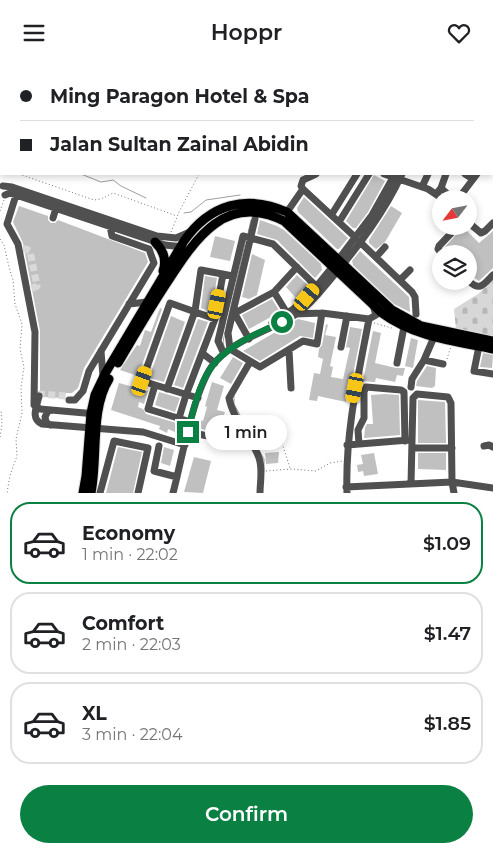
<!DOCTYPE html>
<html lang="en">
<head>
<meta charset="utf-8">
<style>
	body { margin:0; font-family:Montserrat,sans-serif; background:#f6f6f6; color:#202124; height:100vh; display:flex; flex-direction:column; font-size:19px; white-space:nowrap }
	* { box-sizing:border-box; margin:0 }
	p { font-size:16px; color:#757577 }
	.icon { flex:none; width:28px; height:28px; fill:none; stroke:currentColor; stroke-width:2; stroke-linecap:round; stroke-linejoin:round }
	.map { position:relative; height:428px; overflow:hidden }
	.drawer { display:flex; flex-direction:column; background:#fff; flex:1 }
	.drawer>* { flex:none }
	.hud { position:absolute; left:0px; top:0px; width:494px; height:110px; box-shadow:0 2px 8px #0003; display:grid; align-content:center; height:110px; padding:0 20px; background:#fff }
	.needle { width:32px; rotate:238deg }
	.tools { position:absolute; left:432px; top:125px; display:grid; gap:10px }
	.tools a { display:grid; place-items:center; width:45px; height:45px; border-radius:50%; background:#fff; box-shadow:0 2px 8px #0003; font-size:25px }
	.end { position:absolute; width:22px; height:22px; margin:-11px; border:6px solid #0b8043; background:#fff; box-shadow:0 0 0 2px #fff }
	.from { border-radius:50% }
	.bubble { position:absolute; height:35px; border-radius:18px; background:#fff; box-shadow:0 2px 8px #0003; font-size:16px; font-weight:600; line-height:35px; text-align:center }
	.car { position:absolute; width:15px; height:30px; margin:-15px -8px; border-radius:6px; box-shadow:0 0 4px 1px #0007; background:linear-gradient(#f5c518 24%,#345 0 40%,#f5c518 0 76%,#345 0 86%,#f5c518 0) }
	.hud b { display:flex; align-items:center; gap:18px; height:48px; font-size:19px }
	.hud b+b { border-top:1px solid #e0e0e0 }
	.hud i { width:12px; height:12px; background:#202124 }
	ul { padding:9px 0 0; list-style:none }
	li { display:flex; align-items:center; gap:15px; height:82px; margin:0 10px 8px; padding:0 10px; border:2px solid #e0e0e0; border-radius:20px }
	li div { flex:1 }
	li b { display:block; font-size:19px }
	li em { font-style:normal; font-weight:600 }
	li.active { border-color:#0b8043 }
	li>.icon { width:45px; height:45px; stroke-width:1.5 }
	.button { display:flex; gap:10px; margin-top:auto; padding:10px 20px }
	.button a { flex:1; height:58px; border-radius:30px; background:#0b8043; color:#fff; font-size:20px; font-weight:600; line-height:58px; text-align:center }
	header { display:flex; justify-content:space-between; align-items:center; height:65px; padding:0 20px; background:#fff; font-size:22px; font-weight:600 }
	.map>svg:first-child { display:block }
	.cemetery { fill:url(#cemetery-stones) }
	.water { fill:#9e9e9e }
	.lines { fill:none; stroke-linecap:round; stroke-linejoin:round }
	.stream { stroke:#9e9e9e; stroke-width:1 }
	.building { fill:#c0c0c0 }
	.minor-tunnel { stroke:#d9d9d9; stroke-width:7; stroke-dasharray:7 3.5; stroke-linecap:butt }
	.major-casing { stroke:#dbdbdb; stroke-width:11 }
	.path { stroke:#727272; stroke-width:1; stroke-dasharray:1 2.5; stroke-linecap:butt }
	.minor { stroke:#505050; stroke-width:7 }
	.major { stroke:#000; stroke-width:9 }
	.route { stroke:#0b8043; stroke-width:6 }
</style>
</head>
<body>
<header><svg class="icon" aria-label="menu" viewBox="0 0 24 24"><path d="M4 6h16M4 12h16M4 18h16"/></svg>Hoppr<svg class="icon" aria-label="heart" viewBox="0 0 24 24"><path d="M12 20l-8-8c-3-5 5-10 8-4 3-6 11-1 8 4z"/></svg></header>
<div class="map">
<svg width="493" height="428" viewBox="0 0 493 428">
	<defs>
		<pattern id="cemetery-stones" width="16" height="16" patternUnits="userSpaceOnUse" patternTransform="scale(1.25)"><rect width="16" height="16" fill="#d7d7d7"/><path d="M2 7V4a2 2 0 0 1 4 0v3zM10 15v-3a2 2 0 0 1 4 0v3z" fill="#b7b7b7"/></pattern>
	</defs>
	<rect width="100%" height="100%" fill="#fff"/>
	<path class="cemetery" d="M493 215V272L456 265 454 244 478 229Z"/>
	<path class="water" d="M0 0H185L1 1V83Z"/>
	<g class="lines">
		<path class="stream" d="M81 109 101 117 113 115 121 121 146 133
			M184 148 191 147 206 135 240 130
			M248 168 251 155
			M226 263 246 174
			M224 281 223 277 225 267
			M234 331V339L251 370
			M259 385 264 394V407"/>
	</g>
	<path class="building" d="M374 110 385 116 368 147 356 163H353L346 156Z
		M304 132 348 173 339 184H337L298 147 297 143Z
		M19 141 48 151V155L51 158H55L58 155 145 188 148 197 84 303 78 323 72 328H66L64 333 44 332 43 328 40 326V266L23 178 13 157Z
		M391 141 402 148 385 177 376 184 369 178V175Z
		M260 155 277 161 284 165 321 199 322 205 315 213 277 175 257 169Z
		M463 162 479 178 493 166V203L479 216 469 209V189H448L444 183Z
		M215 171 235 176 230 196 210 192Z
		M360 186 409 232 410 247 394 239 353 200 352 196Z
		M252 189 265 195 257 230 249 234 242 232Z
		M297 210 309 221 297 234 286 222Z
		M205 211 217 213 211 247 201 243Z
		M272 234 280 247 249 264 242 250Z
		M160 243 162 244 138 311 120 305 137 280 140 281 145 265 151 267Z
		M171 251 185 257 164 317 149 313Z
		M198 254 208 257 183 323 174 320Z
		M298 254 315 258 313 273 300 271 260 296 243 286Z
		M326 259 328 260 325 270 336 272 330 301 333 302 331 312 343 314 350 283 346 282 350 262 362 264 350 325H349L346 337 318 331 317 336 309 335 314 308 320 309 323 294 318 292 319 284 322 280Z
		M373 266 381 268 375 298 396 303H405L403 311 397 310 395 317 376 313 375 317H373L363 316Z
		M411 273 418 275 413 303 405 301Z
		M483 288 493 290 492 303 480 302Z
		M233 292 243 298 231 319 220 313Z
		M427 301 436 303 435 321 432 323 416 321 417 316Z
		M212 317 224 321 217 345 225 347 221 358 219 357 216 368 198 363 200 355 203 356 207 342 205 341Z
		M119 318 148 326 144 339 139 337 138 342 143 344 146 349 180 359 177 368 168 364 167 368 159 364 160 361 111 345Z
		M159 327 180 333 175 347 155 340Z
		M385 329 399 330 400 370 364 373 365 363 367 359H373L371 330Z
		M418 335 445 337 446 378H418Z
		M118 382 142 387 133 428H106Z
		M164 382 174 385 170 401 161 398Z
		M279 387 278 398 266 399 265 388Z
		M374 388 378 409 364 411 363 406 358 407 357 400 363 399 361 390Z
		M418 388H446V405L418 404Z
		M194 392 211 396 203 428 184 427Z"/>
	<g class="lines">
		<path class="minor-tunnel" d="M23 184H26L30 186 37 221 31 224
			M39 331 40 329 66 331"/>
		<defs>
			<path id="major" d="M155 177C163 185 167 195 163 206
				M118 298C134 271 150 243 168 216 196 173 226 127 284 156L382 248C415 272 454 276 493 284
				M83 428 86 411 91 348 95 330 106 307 184 176C210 139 246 129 287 147L392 245 421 261 493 276
				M91 428C98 393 90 344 109 314"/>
		</defs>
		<use href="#major" class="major-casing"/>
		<path class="path" d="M260 1 261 0
			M0 102 1 103
			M19 109 94 135 101 134 113 128 177 151
			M0 146 4 135
			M171 167 179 147 199 109
			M0 174 4 180 9 202 13 215 15 239 22 259 20 284 24 302 21 323 22 348 16 374 17 391 10 410 7 428
			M374 258 392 263
			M447 294 451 281
			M0 372 2 359 1 345
			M272 380 282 378 290 403
			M266 406 291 404 316 406 330 398 343 396"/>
		<path class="minor" d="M399 0 400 1
			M381 1 383 0
			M391 1 393 0
			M492 13H493
			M492 57H493
			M492 89H493
			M384 109 428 124 443 134
			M465 109 473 114
			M3 121 12 122 157 171 176 173 190 167
			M422 122 428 109
			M441 123 453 134
			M303 124 301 121 303 115 316 109
			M437 128 441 123 446 109
			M5 130 10 128 16 130 165 180 183 182
			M16 130 7 159 18 179 35 267 34 340 40 344 96 349
			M458 134 477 109
			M287 147 303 124 356 173
			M332 149 357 109
			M53 153 56 143
			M255 154 228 268 230 284 260 302 303 276 317 279 322 248
			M339 157 369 109
			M469 158 481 168 485 166 493 158
			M361 178 412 227 415 232 416 249
			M442 189 438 184 439 181 458 161
			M376 192 385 182
			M400 215 410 205
			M469 216C480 227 484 219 493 210
			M274 227 287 248
			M129 239 147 237
			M233 249 274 227 297 202
			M235 249 249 274
			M296 249 322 248 369 254 376 250 373 240
			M272 258 292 245 307 233 338 195 372 150 395 109
			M434 272 424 295 443 299
			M479 281 474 306 493 309
			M341 282 347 251
			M289 285 291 323
			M101 286 103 312
			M202 288 215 298
			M224 289 218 276 243 171 273 179 316 221
			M250 297 229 333C233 355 252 372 259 393 263 404 260 417 260 428
			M397 298 404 262
			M155 320 148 344 191 357
			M411 322 412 314 424 295
			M167 324 195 246 201 205 233 211
			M39 331C37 341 30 354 42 359L143 367 185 380
			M198 333 142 316 170 238 215 254
			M69 335H75L83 326 89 306 154 198 149 184 112 171 110 161
			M179 353 186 330 215 254 223 209
			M50 360 46 357 45 352 48 346 52 345
			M188 367 213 372
			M359 379 358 365 364 353V327L366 322 401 325 404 327 405 376
			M347 380 409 375
			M159 381 154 406 177 412
			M484 381 489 380 493 382
			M412 383H452
			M411 419 413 333 417 329 448 332 451 338 452 417 454 428
			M346 422 452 417 493 423
			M100 428 114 376 148 383 138 428
			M173 428C182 394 193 328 212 301 232 274 271 266 298 248 311 239 320 227 330 215 358 182 384 148 402 109
			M347 428C345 369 358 312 369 254"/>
		<use href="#major" class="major"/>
	</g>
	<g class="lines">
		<path class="route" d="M188 367C193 346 198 322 210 304 224 282 259 267 282 257"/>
	</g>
</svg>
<div class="tools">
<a><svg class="needle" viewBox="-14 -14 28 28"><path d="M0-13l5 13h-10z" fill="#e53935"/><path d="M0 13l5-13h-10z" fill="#757577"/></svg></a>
<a><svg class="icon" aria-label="layers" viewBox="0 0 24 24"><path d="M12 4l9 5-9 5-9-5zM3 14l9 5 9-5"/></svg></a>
</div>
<i class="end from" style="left:282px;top:257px"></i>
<i class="end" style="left:188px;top:367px"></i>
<div class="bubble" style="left:205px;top:350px;width:82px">1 min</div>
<i class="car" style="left:307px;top:232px;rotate:40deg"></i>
<i class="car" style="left:217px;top:239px;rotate:11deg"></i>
<i class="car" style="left:142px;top:316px;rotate:19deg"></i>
<i class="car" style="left:355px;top:323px;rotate:191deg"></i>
<div class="hud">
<b><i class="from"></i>Ming Paragon Hotel &amp; Spa</b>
<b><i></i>Jalan Sultan Zainal Abidin</b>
</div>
</div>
<section class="drawer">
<ul>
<li class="active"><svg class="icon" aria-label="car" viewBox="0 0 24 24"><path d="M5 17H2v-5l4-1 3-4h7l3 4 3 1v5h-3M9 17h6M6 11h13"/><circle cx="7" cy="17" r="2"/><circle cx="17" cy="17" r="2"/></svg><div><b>Economy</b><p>1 min · 22:02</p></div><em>$1.09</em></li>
<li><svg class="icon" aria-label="car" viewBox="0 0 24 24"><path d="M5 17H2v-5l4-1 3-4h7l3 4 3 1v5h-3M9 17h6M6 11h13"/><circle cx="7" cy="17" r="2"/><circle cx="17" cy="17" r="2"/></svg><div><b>Comfort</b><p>2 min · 22:03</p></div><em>$1.47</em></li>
<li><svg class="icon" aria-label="car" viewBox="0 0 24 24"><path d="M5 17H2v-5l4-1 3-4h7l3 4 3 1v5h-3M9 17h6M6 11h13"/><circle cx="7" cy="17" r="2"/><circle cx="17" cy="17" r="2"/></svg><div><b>XL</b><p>3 min · 22:04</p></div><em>$1.85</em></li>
</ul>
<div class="button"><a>Confirm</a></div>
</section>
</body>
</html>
